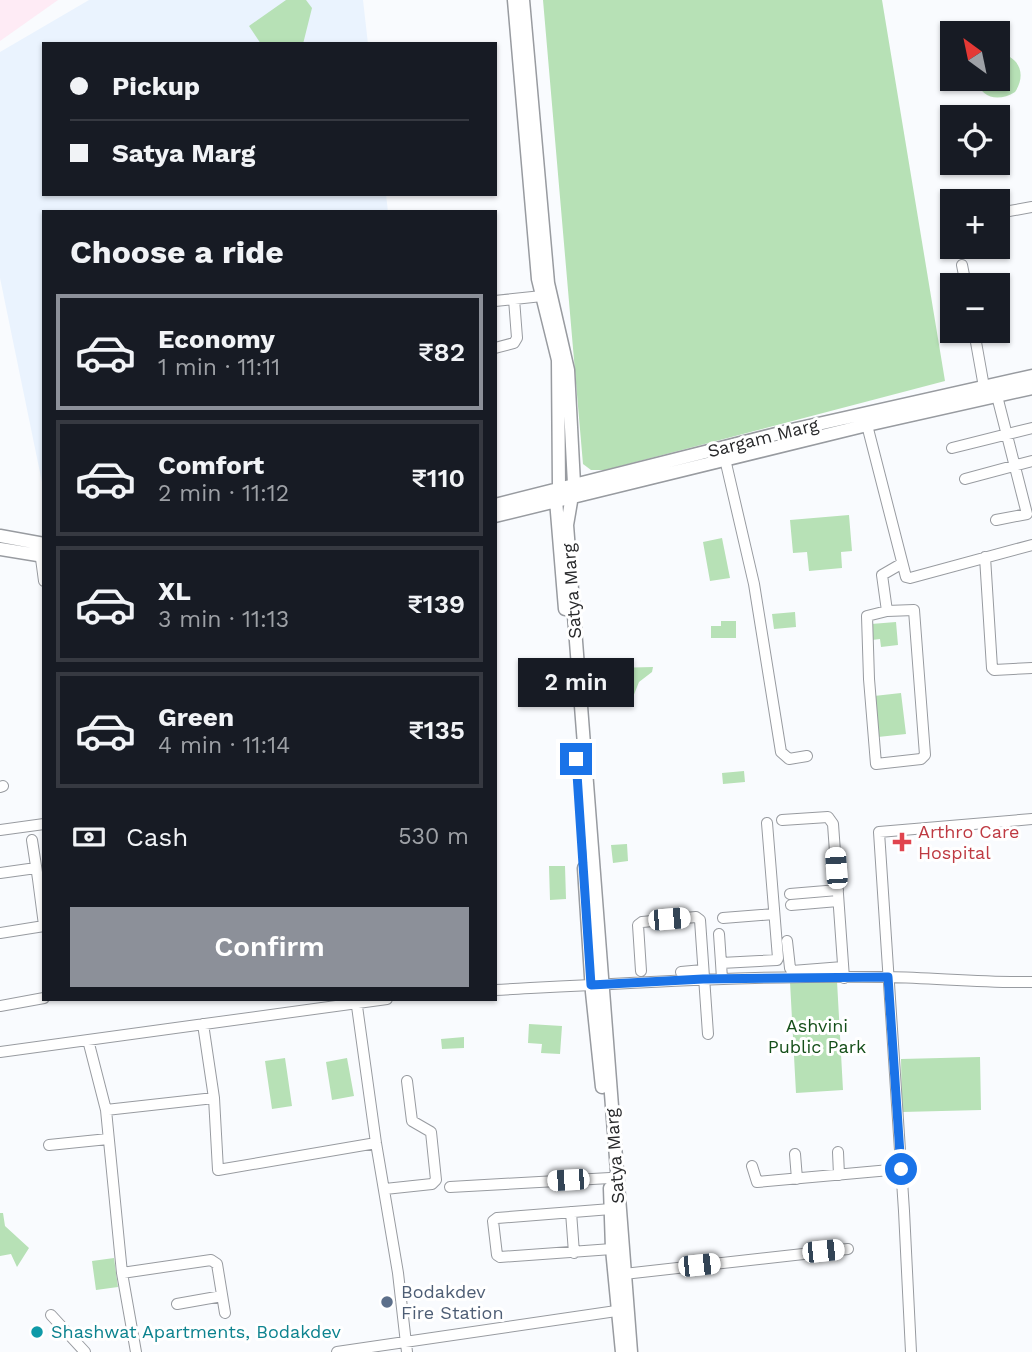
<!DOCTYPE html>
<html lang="en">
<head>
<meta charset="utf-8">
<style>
	body { margin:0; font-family:"Work Sans",sans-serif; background:#20242c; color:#f1f3f6; height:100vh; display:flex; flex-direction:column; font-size:26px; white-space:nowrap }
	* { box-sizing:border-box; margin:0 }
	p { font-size:23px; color:#9ea1a6 }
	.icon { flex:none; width:38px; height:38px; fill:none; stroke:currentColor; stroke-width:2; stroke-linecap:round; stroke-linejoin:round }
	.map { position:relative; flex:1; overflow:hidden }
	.drawer { position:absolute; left:42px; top:210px; width:455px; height:791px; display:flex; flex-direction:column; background:#171b24; border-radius:0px; box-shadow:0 2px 5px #0004 }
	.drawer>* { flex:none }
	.hud { position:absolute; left:42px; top:42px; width:455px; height:154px; border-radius:0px; box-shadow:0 2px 5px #0004; display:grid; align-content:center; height:154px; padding:0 28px; background:#171b24 }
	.needle { width:46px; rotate:327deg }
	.tools { position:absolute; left:940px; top:21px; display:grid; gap:14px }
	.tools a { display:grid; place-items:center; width:70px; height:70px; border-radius:0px; background:#171b24; box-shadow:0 2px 5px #0004; font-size:35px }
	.end { position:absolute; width:32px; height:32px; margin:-16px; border:9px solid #1a73e8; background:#fff; box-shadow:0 0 0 4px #fff }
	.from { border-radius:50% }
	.bubble { position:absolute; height:49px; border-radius:0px; background:#171b24; box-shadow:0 2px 5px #0004; font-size:23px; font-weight:600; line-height:49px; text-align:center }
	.car { position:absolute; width:21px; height:42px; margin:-21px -10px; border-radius:9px; box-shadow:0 0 5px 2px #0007; background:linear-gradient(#fff 24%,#345 0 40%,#fff 0 76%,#345 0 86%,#fff 0) }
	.hud b { display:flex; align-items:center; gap:24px; height:66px; font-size:26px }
	.hud b+b { border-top:2px solid #363941 }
	.hud i { width:18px; height:18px; background:#f1f3f6 }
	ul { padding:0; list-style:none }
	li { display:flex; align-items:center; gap:21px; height:116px; margin:0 14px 10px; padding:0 14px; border:4px solid #363941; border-radius:0px }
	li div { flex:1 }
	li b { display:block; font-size:26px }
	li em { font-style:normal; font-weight:600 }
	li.on { border-color:#8c9099 }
	li>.icon { width:63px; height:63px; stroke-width:1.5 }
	h2 { padding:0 28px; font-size:32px; line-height:84px }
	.pay { display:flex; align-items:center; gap:18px; height:77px; padding:0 28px; font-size:26px }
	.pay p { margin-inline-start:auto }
	.action { display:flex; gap:14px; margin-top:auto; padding:14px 28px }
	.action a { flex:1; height:80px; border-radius:0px; background:#8c9099; color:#fff; font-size:28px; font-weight:600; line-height:80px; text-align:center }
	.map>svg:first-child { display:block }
	.industrial { fill:#feebf5 }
	.built { fill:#eaf3fe }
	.green { fill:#b7e1b6 }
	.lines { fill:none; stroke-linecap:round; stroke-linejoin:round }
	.minor-casing { stroke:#989ba0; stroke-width:12 }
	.major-casing { stroke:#989ba0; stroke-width:15 }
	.minor { stroke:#fff; stroke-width:10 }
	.major { stroke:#fff; stroke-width:12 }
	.route { stroke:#1a73e8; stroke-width:9 }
	.health-dot { fill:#e0444e; stroke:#fff; stroke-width:2.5 }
	.service-dot { fill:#5c6f8a; stroke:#fff; stroke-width:2.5 }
	.culture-dot { fill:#0f9aa8; stroke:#fff; stroke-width:2.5 }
	.labels { text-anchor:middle; stroke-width:6; stroke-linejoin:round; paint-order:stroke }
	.street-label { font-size:18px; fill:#292a2c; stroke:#fff }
	.health-label { font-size:18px; fill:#be3a42; stroke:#fff; text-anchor:start }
	.park-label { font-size:18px; fill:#154f19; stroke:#fff }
	.service-label { font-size:18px; fill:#4e5e75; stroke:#fff; text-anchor:start }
	.culture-label { font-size:18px; fill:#0d838f; stroke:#fff; text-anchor:start }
</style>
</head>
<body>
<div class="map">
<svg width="1032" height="1352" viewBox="0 0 1032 1352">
	<rect width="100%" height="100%" fill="#f9fbfe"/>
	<path class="industrial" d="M0 0H58L0 41Z"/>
	<path class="built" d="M89 0H363L368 44H44V194H386L388 212H44V492L0 278V52Z"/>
	<path class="green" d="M286 0H306L312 8 303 44H261L249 26Z
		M543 0H882L945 381 605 470H591L583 464Z
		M998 53C1019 56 1027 74 1015 92 999 102 981 99 976 79H998Z
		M849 515 852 551 841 552 842 568 809 571 807 552 793 553 790 520Z
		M722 538 730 578 710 581 703 542Z
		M795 612 796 627 774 629 772 614Z
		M721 621H736V638H711V626H721Z
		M896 622 898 645 881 647 880 639 872 640 871 624Z
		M653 667 652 672 639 682 633 697H626L613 688 612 668Z
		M901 693 906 734 878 737 874 696Z
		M744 771 745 782 723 784 722 773Z
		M627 844 628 861 613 863 611 845Z
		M549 866H565L566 899 550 900Z
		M837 981 843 1090 796 1093 790 982Z
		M529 1024 562 1026 560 1054 541 1053 542 1044 528 1043Z
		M464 1037V1048L442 1049 441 1039Z
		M980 1057 981 1110 902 1112 901 1059Z
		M285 1058 292 1106 272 1109 265 1061Z
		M347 1058 354 1096 332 1100 326 1062Z
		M0 1213H3L5 1226 29 1248 17 1267 11 1254 0 1256Z
		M114 1258 118 1287 96 1290 92 1261Z"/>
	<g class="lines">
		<defs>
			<path id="minor" d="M998 213 1032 207
				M962 265 966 285
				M495 301 542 296
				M974 331 984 387
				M495 348 514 343 517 338 514 299
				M867 425 906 577 910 578 1032 545
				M952 448 1032 428
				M725 459 754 584 781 752 789 759 807 756
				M965 479 1032 461
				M996 520 1027 514 997 396
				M40 551 44 581
				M985 557 992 668 994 670 1032 668
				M914 610 925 755 921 759 876 764 869 679 867 616 887 611Z
				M887 611 882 575 901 564
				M0 787 3 786
				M782 820 828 817 833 824 844 978
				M0 830 44 824
				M32 840 38 879
				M0 873 36 868
				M44 879H38L44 925
				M790 894 838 890
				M791 905 838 901
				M723 918 774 914
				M0 933 44 926
				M719 934 721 963
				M787 941 790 968 792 971 843 967
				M641 971 638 925 642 922 696 917 700 920 708 1034
				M681 972 703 970
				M722 979 721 963 777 960 778 958 767 823
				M495 990C626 983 757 975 889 977 937 978 984 983 1032 982
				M356 999 376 1143 398 1273 407 1352
				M0 1006 44 998
				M203 1024 214 1098 218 1170 376 1143
				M88 1040 106 1110 122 1273 136 1352
				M0 1052 387 999
				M106 1110 214 1098
				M49 1145 108 1139
				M838 1152 839 1175
				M795 1154 797 1179
				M752 1166 757 1182 901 1169
				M450 1187 610 1178
				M385 1189 432 1184 436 1180 431 1132 412 1121 407 1081
				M611 1209 497 1218 493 1221 497 1255 500 1257 612 1249
				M571 1212 574 1253
				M122 1273 211 1260 217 1264 225 1313
				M624 1274 848 1249
				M177 1304 222 1296
				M51 1315 85 1352
				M337 1352 623 1310
				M911 1352 904 1211 879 832 1032 819"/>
			<path id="major" d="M514 0 538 279 558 360 559 488 556 500 565 609
				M523 0 548 283 568 370 574 484 567 525 631 1352
				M495 505 796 429 1032 376
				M495 516 867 425 1032 388
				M0 536 44 544
				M0 549 44 556
				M584 868 592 992 602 1087
				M610 1188 612 1249 622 1352"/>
		</defs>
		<use href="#minor" class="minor-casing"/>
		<use href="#major" class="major-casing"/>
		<use href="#minor" class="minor"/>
		<use href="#major" class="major"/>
	</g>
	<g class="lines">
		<path class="route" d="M576 759 591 985 703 979 888 977 901 1169"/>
	</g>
	<path class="health-dot" d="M898.5 831.5h7v7h7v7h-7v7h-7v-7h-7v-7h7z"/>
	<circle class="service-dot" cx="387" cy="1302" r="7"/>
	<circle class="culture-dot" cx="37" cy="1332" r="7"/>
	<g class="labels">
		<g class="street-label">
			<text transform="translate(763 438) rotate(-14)" y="6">Sargam Marg</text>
			<text transform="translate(572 591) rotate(-94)" y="6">Satya Marg</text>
			<text transform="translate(615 1156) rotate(-94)" y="6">Satya Marg</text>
		</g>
		<g class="health-label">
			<text x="918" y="838">Arthro Care<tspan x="918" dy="21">Hospital</tspan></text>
		</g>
		<g class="park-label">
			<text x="817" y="1032">Ashvini<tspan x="817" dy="21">Public Park</tspan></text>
		</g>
		<g class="service-label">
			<text x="401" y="1298">Bodakdev<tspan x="401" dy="21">Fire Station</tspan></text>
		</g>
		<g class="culture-label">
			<text x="51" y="1338">Shashwat Apartments, Bodakdev</text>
		</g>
	</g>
</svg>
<div class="tools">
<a><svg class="needle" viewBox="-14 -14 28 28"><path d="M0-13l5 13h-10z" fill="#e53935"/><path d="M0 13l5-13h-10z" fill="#9ea1a6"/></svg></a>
<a><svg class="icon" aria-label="locate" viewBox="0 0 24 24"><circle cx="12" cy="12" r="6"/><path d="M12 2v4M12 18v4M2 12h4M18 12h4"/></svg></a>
<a>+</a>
<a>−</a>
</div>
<i class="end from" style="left:901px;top:1169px"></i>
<i class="end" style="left:576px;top:759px"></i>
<div class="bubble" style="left:518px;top:658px;width:116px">2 min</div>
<i class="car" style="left:836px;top:868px;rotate:356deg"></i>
<i class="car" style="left:669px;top:919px;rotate:85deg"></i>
<i class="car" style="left:568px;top:1180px;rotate:267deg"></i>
<i class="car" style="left:823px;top:1251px;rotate:84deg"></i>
<i class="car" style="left:699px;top:1265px;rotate:84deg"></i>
<div class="hud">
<b><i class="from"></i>Pickup</b>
<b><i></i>Satya Marg</b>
</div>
<section class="drawer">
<h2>Choose a ride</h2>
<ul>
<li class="on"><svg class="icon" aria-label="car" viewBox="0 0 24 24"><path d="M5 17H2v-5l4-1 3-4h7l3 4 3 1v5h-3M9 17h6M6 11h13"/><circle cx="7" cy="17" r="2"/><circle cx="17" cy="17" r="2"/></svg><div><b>Economy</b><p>1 min · 11:11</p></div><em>₹82</em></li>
<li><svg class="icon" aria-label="car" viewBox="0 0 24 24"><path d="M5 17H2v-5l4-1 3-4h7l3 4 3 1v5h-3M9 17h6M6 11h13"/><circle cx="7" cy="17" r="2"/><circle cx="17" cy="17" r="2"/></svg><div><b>Comfort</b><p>2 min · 11:12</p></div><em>₹110</em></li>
<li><svg class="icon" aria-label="car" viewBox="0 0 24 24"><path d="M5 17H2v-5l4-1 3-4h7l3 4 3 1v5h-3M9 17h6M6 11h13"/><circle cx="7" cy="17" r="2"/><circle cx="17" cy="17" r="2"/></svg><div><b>XL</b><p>3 min · 11:13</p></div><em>₹139</em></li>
<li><svg class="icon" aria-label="car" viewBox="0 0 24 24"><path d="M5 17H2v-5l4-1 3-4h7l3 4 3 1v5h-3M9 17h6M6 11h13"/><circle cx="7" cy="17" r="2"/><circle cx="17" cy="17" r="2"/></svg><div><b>Green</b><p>4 min · 11:14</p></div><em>₹135</em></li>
</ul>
<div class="pay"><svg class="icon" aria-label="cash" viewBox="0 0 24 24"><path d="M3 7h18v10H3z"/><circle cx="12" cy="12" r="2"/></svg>Cash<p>530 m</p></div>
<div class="action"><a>Confirm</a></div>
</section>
</div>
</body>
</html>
